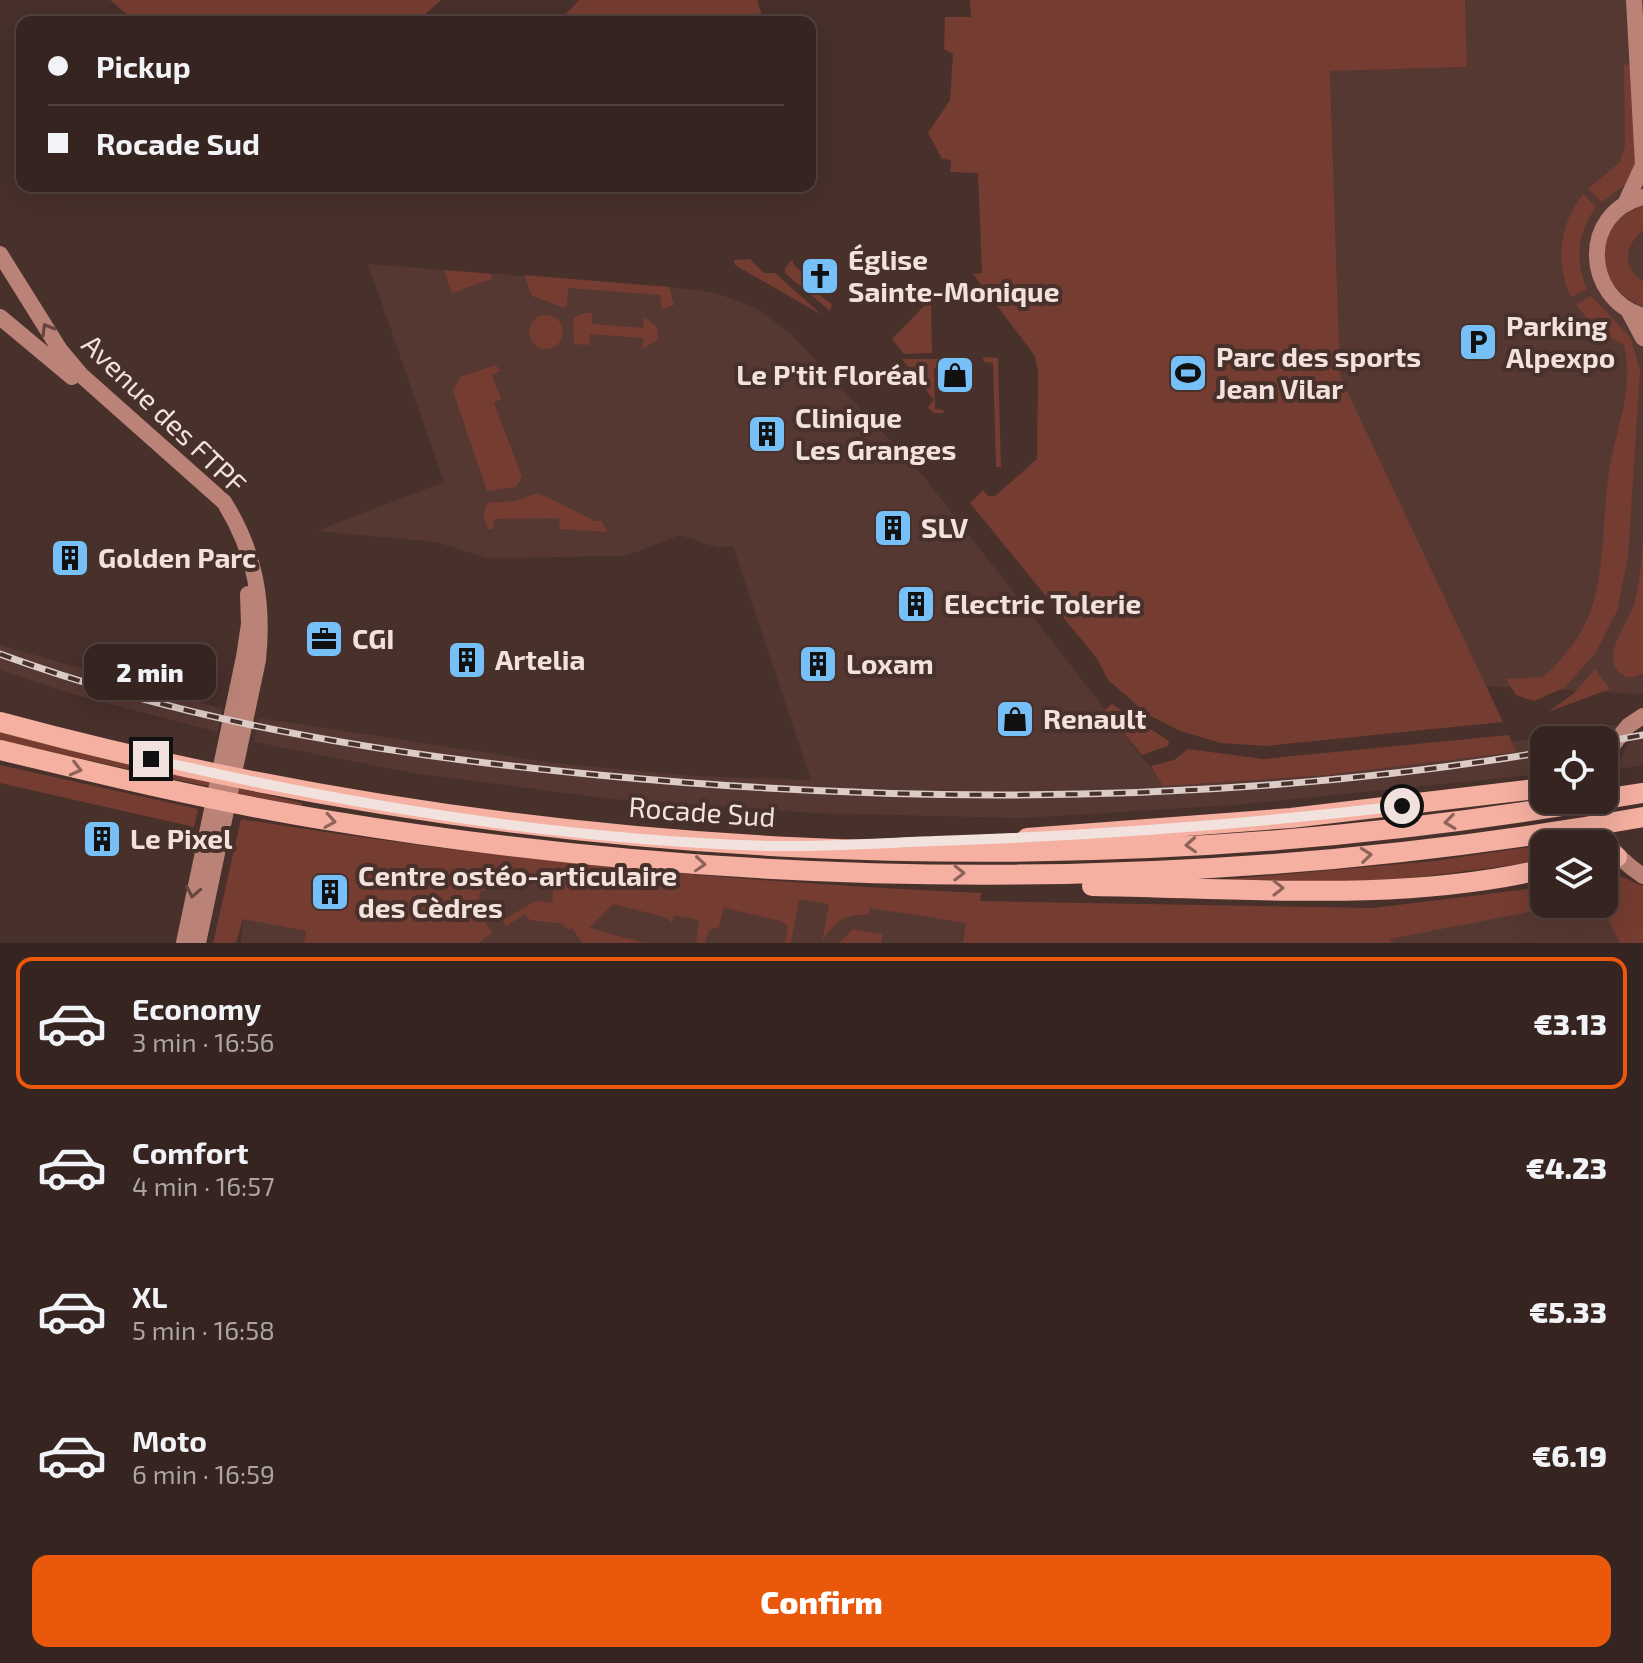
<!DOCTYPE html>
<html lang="en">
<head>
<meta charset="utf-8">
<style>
	body { margin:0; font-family:"Exo 2",sans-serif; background:#3d2c29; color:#f1f3f6; height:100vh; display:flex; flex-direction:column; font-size:30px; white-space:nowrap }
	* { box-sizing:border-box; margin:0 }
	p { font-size:26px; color:#aaa4a5 }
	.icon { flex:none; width:44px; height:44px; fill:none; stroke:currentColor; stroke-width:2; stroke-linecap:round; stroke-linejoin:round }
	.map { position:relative; height:943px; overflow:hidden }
	.drawer { display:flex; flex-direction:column; background:#362420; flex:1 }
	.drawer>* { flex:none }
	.hud { position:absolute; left:16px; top:16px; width:800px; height:176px; border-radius:16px; box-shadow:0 8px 32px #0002,0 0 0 2px #50413e; display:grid; align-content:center; height:176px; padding:0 32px; background:#362420 }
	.fabs { position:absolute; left:1530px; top:726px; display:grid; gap:16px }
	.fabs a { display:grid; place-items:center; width:88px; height:88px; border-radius:16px; background:#362420; box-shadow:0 8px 32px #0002,0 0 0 2px #50413e; font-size:40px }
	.end { position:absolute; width:36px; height:36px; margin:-18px; border:10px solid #f1e2de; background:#111; box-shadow:0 0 0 4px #111 }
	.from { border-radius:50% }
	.bubble { position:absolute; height:56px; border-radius:16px; background:#362420; box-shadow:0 8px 32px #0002,0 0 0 2px #50413e; font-size:26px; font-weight:800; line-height:56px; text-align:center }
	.hud b { display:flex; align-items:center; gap:28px; height:76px; font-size:30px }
	.hud b+b { border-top:2px solid #50413e }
	.hud i { width:20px; height:20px; background:#f1f3f6 }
	ul { padding:14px 0 0; list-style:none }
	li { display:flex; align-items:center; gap:24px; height:132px; margin:0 16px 12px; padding:0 16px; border:4px solid transparent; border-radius:16px }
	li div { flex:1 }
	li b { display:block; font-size:30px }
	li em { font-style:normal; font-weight:800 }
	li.current { border-color:#ea580c }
	li>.icon { width:72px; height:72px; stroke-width:1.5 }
	.cta { display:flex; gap:16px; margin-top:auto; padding:16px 32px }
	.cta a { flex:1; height:92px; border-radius:16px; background:#ea580c; color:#fff; font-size:32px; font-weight:800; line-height:92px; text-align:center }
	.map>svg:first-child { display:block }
	.built { fill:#563832 }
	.green { fill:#753c31 }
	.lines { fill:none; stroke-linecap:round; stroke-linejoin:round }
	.secondary { stroke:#bb8377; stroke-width:16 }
	.highway { stroke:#f5b0a1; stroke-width:20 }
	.rail-casing { stroke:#dcccc8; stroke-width:7 }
	.rail { stroke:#48302b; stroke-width:4; stroke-dasharray:12; stroke-linecap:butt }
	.oneway { stroke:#65453e }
	.oneway2 { stroke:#8d635a }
	.route { stroke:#f1e2de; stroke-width:10 }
	.labels { text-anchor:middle; stroke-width:8; stroke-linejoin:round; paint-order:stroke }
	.poi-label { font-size:28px; font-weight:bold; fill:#f1e2de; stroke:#48302b; text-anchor:start }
	.street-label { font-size:28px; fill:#f1e2de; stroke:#48302b }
</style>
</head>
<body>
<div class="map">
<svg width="1643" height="943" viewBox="0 0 1643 943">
	<rect width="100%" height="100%" fill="#48302b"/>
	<path class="built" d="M1465 0H1643V694L1484 686 1340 377 1330 71 1467 67Z
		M368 264 669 287 713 292 756 308 792 335 924 477 1157 776 1288 768 1460 750 1618 724 1604 741 1544 740V774L1234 805 1023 818 816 813 612 799 418 774 254 742 259 718 554 763 694 776 811 780 733 546 718 548 680 535 626 556 486 558 436 542 316 531 444 482Z
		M0 645 222 709 217 732 69 693 0 670Z
		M1643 731V765L1614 770 1628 745Z
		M440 865 979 901 1377 911 1600 904 1620 943H241L243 919Z"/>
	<path class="green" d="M110 0H441L421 18 423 22H136Z
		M579 0H757L764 22H558Z
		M970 0H1465L1467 67 1330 71 1340 376 1503 722 1266 746 1221 743 1180 731 1147 714 1108 680 1098 660 970 503 983 490 988 496H995L1037 459 1038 373 1035 356 973 274 982 273 978 173 950 172 951 160 942 159 928 133 950 100 953 54 944 49 945 17H971Z
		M1632 64 1635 165 1627 183 1602 202 1588 189 1620 162 1625 145 1624 65Z
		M1583 194 1596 207C1578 232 1574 261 1587 289L1571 297C1555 263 1559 224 1583 194Z
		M1643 206V230C1625 245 1621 267 1643 281V306C1593 290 1591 221 1643 206Z
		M750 259 764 273H775L822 315 735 265 734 260Z
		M793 259V264L818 287 815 292 832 304 830 311 785 273V268Z
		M444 270 490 274 492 279 452 293Z
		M524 275 669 287 674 305 662 309 660 295 568 288 567 306 562 307 532 296Z
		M1591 296 1631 338 1640 371 1628 557 1617 611 1595 654 1564 688 1534 701 1516 695 1506 679 1543 677C1564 658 1583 635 1592 607 1606 562 1602 512 1610 466 1618 423 1634 388 1624 345L1596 329 1576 305Z
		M931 304 932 353 904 354 892 339 925 305Z
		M585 313H592V324L643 328 644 317 657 327 658 340 642 349 643 338 590 334 589 345 574 344 573 318Z
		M529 332a17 17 0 1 1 34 0a17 17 0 1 1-34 0Z
		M983 357 998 358 1001 467H996L993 363 984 362Z
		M902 359H942V368H934L935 409 944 410 943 413H933L928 407 934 400Z
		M496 365 500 371 492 375 501 399 494 403 522 477 516 487 487 491 453 391 460 377Z
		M539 493 595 521H602L607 532 560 529 559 518 494 519 493 529H488L483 515 487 503 515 501Z
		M1643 542V674C1634 678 1627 679 1620 673 1600 657 1629 622 1634 604 1640 585 1641 563 1643 542Z
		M1595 669 1610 689 1548 712 1573 694Z
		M1112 704 1169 741 1168 746 1142 755 1105 710Z
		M0 732 302 803V807L0 741Z
		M1509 735 1516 752 1327 775 1163 786 1151 766 1174 760 1188 749 1263 759Z
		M0 765 198 809 194 827 0 783Z
		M241 819C486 859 732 882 981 893L980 901 1373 908 1544 887V904H1569L1390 939 1393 943H963L966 923 870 908 868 915C844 913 834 923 822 942L829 904 799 899 791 943H785L788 926 781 921 724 908 719 927 709 930 705 943H696L699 920 674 915 672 923 665 917 613 904 589 928 645 943H582L572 928 568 930 563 924 530 920 525 914 506 926 503 920 536 901 552 903 554 887 486 879 485 891H480L476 917 483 919 492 933 478 943H304L306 931 243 919 236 943H213Z
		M1544 845V861L1382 882 1219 880 1434 861Z
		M1604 869 1643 886V943H1620L1600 904H1604Z
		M853 929 883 934 881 943H839Z"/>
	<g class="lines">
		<path class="secondary" d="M1643 197C1580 213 1583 298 1643 316
			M1625 204 1643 165 1634 0
			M0 254 60 350 81 375 224 502C255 551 264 602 258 660L198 943
			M1628 310 1643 338
			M0 317 72 377
			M1604 756 1628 726 1643 716
			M1595 800C1596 835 1615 857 1643 876
			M184 943 244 657 249 624 248 594"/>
		<path class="highway" d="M0 722C518 862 1070 890 1599 800
			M0 750C108 776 216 802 326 820 760 892 1209 895 1643 817
			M1604 799 1643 793
			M1027 838 1291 818 1544 788
			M1604 857H1617
			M1092 886C1239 888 1400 903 1544 869"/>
		<defs>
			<path id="rail" d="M0 654C191 724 396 756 598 775 911 805 1233 804 1544 752
				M1604 742 1643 735"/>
		</defs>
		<use href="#rail" class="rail-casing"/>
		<use href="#rail" class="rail"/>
	</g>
	<defs><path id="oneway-chevron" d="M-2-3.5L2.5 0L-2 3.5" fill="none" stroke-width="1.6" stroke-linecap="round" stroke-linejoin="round" transform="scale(2)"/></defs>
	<g class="oneway">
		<use href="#oneway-chevron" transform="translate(47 329) rotate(-120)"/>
		<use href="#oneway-chevron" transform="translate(193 892) rotate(101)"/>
	</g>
	<g class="oneway2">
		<use href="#oneway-chevron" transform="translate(76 769) rotate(14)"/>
		<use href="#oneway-chevron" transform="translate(330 821) rotate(9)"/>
		<use href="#oneway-chevron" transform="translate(1450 822) rotate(173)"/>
		<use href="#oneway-chevron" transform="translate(1191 845) rotate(177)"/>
		<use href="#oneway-chevron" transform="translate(1366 855) rotate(-6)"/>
		<use href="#oneway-chevron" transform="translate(700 864) rotate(4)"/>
		<use href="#oneway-chevron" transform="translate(959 873) rotate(1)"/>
		<use href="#oneway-chevron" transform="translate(1278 888)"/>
	</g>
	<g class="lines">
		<path class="route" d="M151 759C352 806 563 840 771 846 825 847 881 843 935 841 1091 836 1247 824 1402 806"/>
	</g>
	<defs>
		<symbol id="church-square" viewBox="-11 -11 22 22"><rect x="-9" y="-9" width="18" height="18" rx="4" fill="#76c0f7" stroke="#48302b"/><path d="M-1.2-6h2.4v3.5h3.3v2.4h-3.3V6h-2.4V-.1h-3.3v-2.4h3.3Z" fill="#111"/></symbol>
		<symbol id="parking-square" viewBox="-11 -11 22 22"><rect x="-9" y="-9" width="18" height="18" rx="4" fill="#76c0f7" stroke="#48302b"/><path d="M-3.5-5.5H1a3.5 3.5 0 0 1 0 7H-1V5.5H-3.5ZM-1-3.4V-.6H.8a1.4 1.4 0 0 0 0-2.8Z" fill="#111"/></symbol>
		<symbol id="stadium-square" viewBox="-11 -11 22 22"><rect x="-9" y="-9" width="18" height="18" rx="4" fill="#76c0f7" stroke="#48302b"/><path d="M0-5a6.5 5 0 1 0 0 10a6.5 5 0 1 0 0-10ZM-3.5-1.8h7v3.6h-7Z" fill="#111"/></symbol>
		<symbol id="shop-square" viewBox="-11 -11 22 22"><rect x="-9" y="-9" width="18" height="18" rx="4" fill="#76c0f7" stroke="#48302b"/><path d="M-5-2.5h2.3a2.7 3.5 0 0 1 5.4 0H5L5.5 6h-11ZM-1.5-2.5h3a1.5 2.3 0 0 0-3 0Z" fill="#111"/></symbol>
		<symbol id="building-square" viewBox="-11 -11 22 22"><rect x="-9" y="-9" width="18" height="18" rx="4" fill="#76c0f7" stroke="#48302b"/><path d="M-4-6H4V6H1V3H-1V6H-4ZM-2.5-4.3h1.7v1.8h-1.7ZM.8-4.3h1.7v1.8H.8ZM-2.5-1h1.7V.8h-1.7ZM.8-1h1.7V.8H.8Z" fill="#111"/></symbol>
		<symbol id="office-square" viewBox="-11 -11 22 22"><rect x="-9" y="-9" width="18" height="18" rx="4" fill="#76c0f7" stroke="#48302b"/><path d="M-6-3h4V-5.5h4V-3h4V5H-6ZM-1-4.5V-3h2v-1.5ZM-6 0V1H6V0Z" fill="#111"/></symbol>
	</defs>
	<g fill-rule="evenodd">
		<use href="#church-square" x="798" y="254" width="44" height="44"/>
		<use href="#parking-square" x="1456" y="320" width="44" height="44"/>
		<use href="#stadium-square" x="1166" y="351" width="44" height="44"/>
		<use href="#shop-square" x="933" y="353" width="44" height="44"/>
		<use href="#building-square" x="745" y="412" width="44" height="44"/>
		<use href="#building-square" x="871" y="506" width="44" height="44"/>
		<use href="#building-square" x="48" y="536" width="44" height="44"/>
		<use href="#building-square" x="894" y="582" width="44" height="44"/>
		<use href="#office-square" x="302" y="617" width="44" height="44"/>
		<use href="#building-square" x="445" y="638" width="44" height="44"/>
		<use href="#building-square" x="796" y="642" width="44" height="44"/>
		<use href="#shop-square" x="993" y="697" width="44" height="44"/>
		<use href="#building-square" x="80" y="817" width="44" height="44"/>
		<use href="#building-square" x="308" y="870" width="44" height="44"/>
	</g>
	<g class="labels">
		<g class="poi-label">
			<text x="848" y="270">Église<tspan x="848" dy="32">Sainte-Monique</tspan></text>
			<text x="1506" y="336">Parking<tspan x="1506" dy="32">Alpexpo</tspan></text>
			<text x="1216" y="367">Parc des sports<tspan x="1216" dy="32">Jean Vilar</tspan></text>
			<text x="927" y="385" text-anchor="end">Le P'tit Floréal</text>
			<text x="795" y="428">Clinique<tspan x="795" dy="32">Les Granges</tspan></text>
			<text x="921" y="538">SLV</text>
			<text x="98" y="568">Golden Parc</text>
			<text x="944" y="614">Electric Tolerie</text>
			<text x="352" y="649">CGI</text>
			<text x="495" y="670">Artelia</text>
			<text x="846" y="674">Loxam</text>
			<text x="1043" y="729">Renault</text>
			<text x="130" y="849">Le Pixel</text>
			<text x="358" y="886">Centre ostéo-articulaire<tspan x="358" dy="32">des Cèdres</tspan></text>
		</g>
		<g class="street-label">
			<text transform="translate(164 414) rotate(44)" y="10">Avenue des FTPF</text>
			<text transform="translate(702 812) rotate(4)" y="10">Rocade Sud</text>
		</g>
	</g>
</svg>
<div class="fabs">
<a><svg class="icon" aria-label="locate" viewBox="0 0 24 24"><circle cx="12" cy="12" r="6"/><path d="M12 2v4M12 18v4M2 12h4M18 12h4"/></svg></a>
<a><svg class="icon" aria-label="layers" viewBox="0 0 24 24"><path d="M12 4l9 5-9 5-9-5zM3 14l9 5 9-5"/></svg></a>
</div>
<i class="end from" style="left:1402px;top:806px"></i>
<i class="end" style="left:151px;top:759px"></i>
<div class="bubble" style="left:84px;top:644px;width:132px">2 min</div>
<div class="hud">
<b><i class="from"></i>Pickup</b>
<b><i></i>Rocade Sud</b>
</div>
</div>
<section class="drawer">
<ul>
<li class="current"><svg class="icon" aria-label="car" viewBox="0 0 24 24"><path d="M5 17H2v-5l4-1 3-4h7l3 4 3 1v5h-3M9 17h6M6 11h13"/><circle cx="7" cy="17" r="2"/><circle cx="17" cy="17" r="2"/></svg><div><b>Economy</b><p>3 min · 16:56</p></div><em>€3.13</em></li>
<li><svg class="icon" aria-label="car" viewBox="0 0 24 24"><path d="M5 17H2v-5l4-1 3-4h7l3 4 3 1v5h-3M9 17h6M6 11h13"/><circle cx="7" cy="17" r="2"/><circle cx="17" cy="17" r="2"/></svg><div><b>Comfort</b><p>4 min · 16:57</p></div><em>€4.23</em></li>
<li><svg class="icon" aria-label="car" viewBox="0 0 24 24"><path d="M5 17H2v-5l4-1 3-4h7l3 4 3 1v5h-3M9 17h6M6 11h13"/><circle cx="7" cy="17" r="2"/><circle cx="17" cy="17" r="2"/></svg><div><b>XL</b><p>5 min · 16:58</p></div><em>€5.33</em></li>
<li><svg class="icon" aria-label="car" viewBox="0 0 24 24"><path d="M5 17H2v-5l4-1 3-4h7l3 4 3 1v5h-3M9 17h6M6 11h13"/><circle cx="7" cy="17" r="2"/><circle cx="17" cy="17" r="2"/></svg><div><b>Moto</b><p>6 min · 16:59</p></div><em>€6.19</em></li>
</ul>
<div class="cta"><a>Confirm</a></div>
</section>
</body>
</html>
